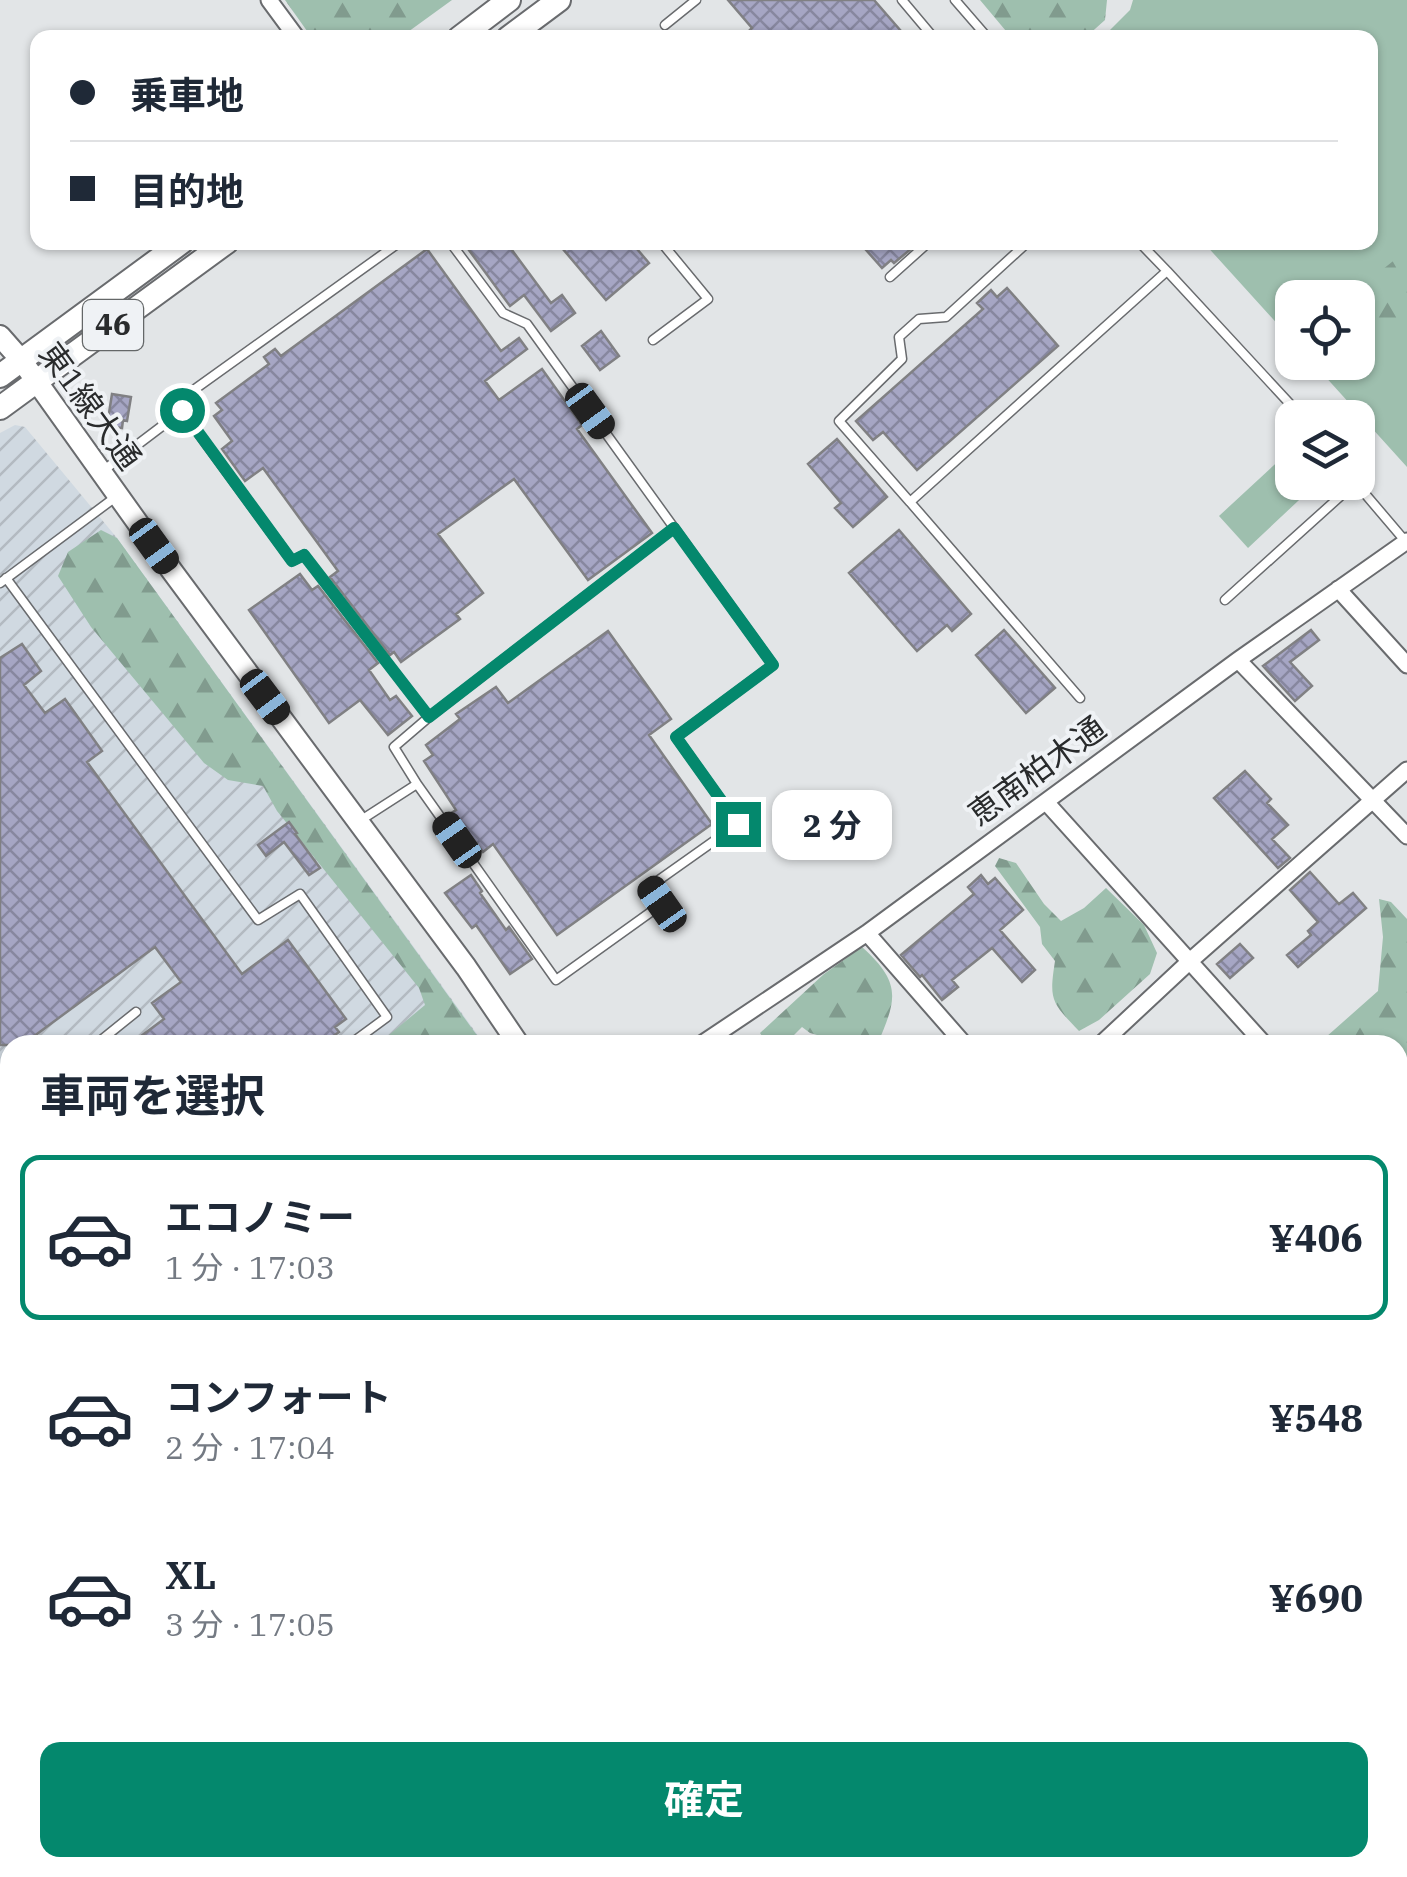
<!DOCTYPE html>
<html lang="ja">
<head>
<meta charset="utf-8">
<style>
	body { margin:0; font-family:"IBM Plex Serif","Noto Sans JP",serif; background:#f6f6f7; color:#1f2937; height:100vh; display:flex; flex-direction:column; font-size:38px; white-space:nowrap }
	* { box-sizing:border-box; margin:0 }
	p { font-size:32px; color:#747a83 }
	.icon { flex:none; width:55px; height:55px; fill:none; stroke:currentColor; stroke-width:2; stroke-linecap:round; stroke-linejoin:round }
	.map { position:relative; flex:1; overflow:hidden }
	.drawer { position:absolute; left:0px; top:1035px; width:1408px; height:842px; display:flex; flex-direction:column; background:#fff; border-radius:30px 30px 0 0; box-shadow:0 2px 8px #0004 }
	.drawer>* { flex:none }
	.guide { position:absolute; left:30px; top:30px; width:1348px; height:220px; border-radius:20px; box-shadow:0 2px 8px #0004; display:grid; align-content:center; height:220px; padding:0 40px; background:#fff }
	.controls { position:absolute; left:1275px; top:280px; display:grid; gap:20px }
	.controls a { display:grid; place-items:center; width:100px; height:100px; border-radius:20px; background:#fff; box-shadow:0 2px 8px #0004; font-size:50px }
	.end { position:absolute; width:45px; height:45px; margin:-22px; border:12px solid #04886d; background:#fff; box-shadow:0 0 0 5px #fff }
	.from { border-radius:50% }
	.bubble { position:absolute; height:70px; border-radius:20px; background:#fff; box-shadow:0 2px 8px #0004; font-size:32px; font-weight:700; line-height:70px; text-align:center }
	.car { position:absolute; width:30px; height:60px; margin:-30px -15px; border-radius:12px; box-shadow:0 0 8px 2px #0007; background:linear-gradient(#222 24%,#8ab4d8 0 40%,#222 0 76%,#8ab4d8 0 86%,#222 0) }
	.guide b { display:flex; align-items:center; gap:35px; height:95px; font-size:38px }
	.guide b+b { border-top:2px solid #e0e1e3 }
	.guide i { width:25px; height:25px; background:#1f2937 }
	ul { padding:0; list-style:none }
	li { display:flex; align-items:center; gap:30px; height:165px; margin:0 20px 15px; padding:0 20px; border:5px solid transparent; border-radius:20px }
	li div { flex:1 }
	li b { display:block; font-size:38px }
	li em { font-style:normal; font-weight:700 }
	li.active { border-color:#04886d }
	li>.icon { width:90px; height:90px; stroke-width:1.5 }
	h2 { padding:0 40px; font-size:45px; line-height:120px }
	.cta { display:flex; gap:20px; margin-top:auto; padding:20px 40px }
	.cta a { flex:1; height:115px; border-radius:20px; background:#04886d; color:#fff; font-size:40px; font-weight:700; line-height:115px; text-align:center }
	.map>svg:first-child { display:block }
	.industrial { fill:url(#industrial-furrows) }
	.green { fill:#9ebfae }
	.forest { fill:url(#forest-firs) }
	.building { fill:url(#building-cross-hatch); stroke:#808083; stroke-width:2.5 }
	.lines { fill:none; stroke-linecap:round; stroke-linejoin:round }
	.lane-casing { stroke:#696b6e; stroke-width:11 }
	.street-casing { stroke:#696b6e; stroke-width:19 }
	.secondary-casing { stroke:#696b6e; stroke-width:24 }
	.primary-casing { stroke:#696b6e; stroke-width:26 }
	.lane { stroke:#fff; stroke-width:8 }
	.street { stroke:#fff; stroke-width:15 }
	.secondary { stroke:#fff; stroke-width:20 }
	.primary { stroke:#fff; stroke-width:22 }
	.route { stroke:#04886d; stroke-width:12 }
	.labels { text-anchor:middle; stroke-width:8; stroke-linejoin:round; paint-order:stroke }
	.shield { fill:#eff2f5; stroke:#646768; stroke-width:2.5 }
	.shield-label { font-size:30px; font-weight:bold; fill:#292b2c }
	.street-label { font-size:32px; fill:#292b2c; stroke:#eff2f5 }
</style>
</head>
<body>
<div class="map">
<svg width="1407" height="1877" viewBox="0 0 1407 1877">
	<defs>
		<pattern id="industrial-furrows" width="10" height="10" patternUnits="userSpaceOnUse" patternTransform="scale(2.5)"><rect width="10" height="10" fill="#d0d9e1"/><path d="M-1 1l2-2M0 10L10 0M9 11l2-2" fill="none" stroke="#b3bac1"/></pattern>
		<pattern id="forest-firs" width="22" height="20" patternUnits="userSpaceOnUse" patternTransform="scale(2.5)"><rect width="22" height="20" fill="#9ebfae"/><path d="M5 1l3.5 6h-7zM16 11l3.5 6h-7z" fill="#819b8e"/></pattern>
		<pattern id="building-cross-hatch" width="8" height="8" patternUnits="userSpaceOnUse" patternTransform="scale(2.5)"><rect width="8" height="8" fill="#a6a6c4"/><path d="M0 0l8 8M0 8l8-8" fill="none" stroke="#87879f"/></pattern>
	</defs>
	<rect width="100%" height="100%" fill="#e2e5e7"/>
	<path class="industrial" d="M15 425 25 427 117 538 485 1045H10V1521L0 1529V433Z"/>
	<path class="green" d="M1133 0H1407V467L1313 363 1358 362V298H1292V340L1204 243 1370 242V38H1102L1130 10Z
		M1286 454 1292 461V482L1313 483 1315 485 1248 548 1219 516Z
		M410 1868H1029L1038 1877H419Z"/>
	<path class="forest" d="M285 0H452L401 37 312 38Z
		M980 0H1107L1105 20 1086 37H1011Z
		M1407 250V316L1358 356V298L1348 297Z
		M101 530 117 538 484 1045H377L425 1005 419 988 277 811 263 786 228 780 204 763 91 627 58 576 68 552Z
		M999 858 1016 863 1044 904 1061 921 1084 908 1106 888 1144 925 1157 953 1150 974 1099 1020 1079 1031C1051 1002 1049 1000 1055 961L1042 944 1040 927 995 866Z
		M1379 899 1391 902 1407 919V1579L1403 1581 1398 1576V1045H1317L1378 991 1383 937Z
		M862 947C902 983 897 999 877 1045H817L824 1037 810 1033 802 1027 785 1044H767L760 1033 824 974Z
		M10 1350V1511L0 1518V1357Z"/>
	<path class="building" d="M728 0H874L907 38H742L752 28Z
		M463 242H506L551 303 562 295 575 313 551 331 524 295 510 306Z
		M557 242H631L649 263 606 300Z
		M859 242H907L912 248 894 263 891 260 882 268Z
		M427 249 501 351 519 338 527 349 485 381 499 400 542 369 582 425 577 429 652 533 588 580 514 479 438 534 483 593 456 614 460 619 401 662 394 652 390 655 330 577 338 571 263 468 245 481 222 449 232 441 214 416 222 410 216 403 269 364 264 357 275 349 281 356Z
		M1007 288 1058 346 917 470 883 432 873 440 856 421 983 309 977 303 991 290 997 297Z
		M601 331 619 356 600 370 582 346Z
		M112 394 131 397 127 421 123 420 122 428 107 426Z
		M837 439 887 497 853 527 835 508 841 503 808 464Z
		M899 530 971 614 952 631 947 625 917 651 849 573Z
		M300 574 312 590 318 586 378 663 369 670 390 700 396 696 412 716 388 735 360 700 329 723 249 610Z
		M1004 630 1055 688 1026 713 976 655Z
		M1311 630 1319 640 1290 662 1312 686 1295 701 1263 666Z
		M608 631 671 719 649 735 712 824 557 935 493 844 483 852 469 834 464 837 448 815 456 810 424 761 433 755 426 745 460 719 456 714 496 687 508 703Z
		M22 644 41 671 24 685 45 713 65 699 102 751 87 762 242 974 288 940 346 1019 335 1027 339 1032 321 1045H129L164 1019 152 1003 181 982 155 947 22 1045H0V658Z
		M1245 771 1271 799 1267 803 1288 825 1272 839 1290 858 1278 868 1214 798Z
		M289 822 297 833 295 834 320 868 309 875 284 842 266 856 258 845Z
		M1310 872 1339 904 1353 893 1366 908 1298 967 1287 955 1311 935 1308 931 1318 922 1290 890Z
		M471 875 482 891 480 893 506 930 509 927 532 959 510 974 476 925 472 928 445 893Z
		M981 875 988 884 995 878 1023 910 1000 930 1035 970 1022 982 992 948 952 980 958 987 942 1000 922 975 920 977 901 955 974 894 968 887Z
		M1240 944 1253 958 1230 978 1217 964Z"/>
	<g class="lines">
		<defs>
			<path id="lane" d="M902 0 934 38
				M955 0 988 38
				M665 25 696 0
				M1167 271 1303 418
				M890 277 929 242
				M653 340 708 299 661 242
				M182 411 292 561 304 555 429 717 674 528
				M104 470 182 411 195 389 400 242
				M1355 482 1406 542
				M910 502 839 421 902 359 899 337 919 319 946 317 1028 242
				M6 578 258 920 300 894 387 1017 349 1045
				M0 583 117 496
				M1225 600 1355 483
				M1080 698 910 502 1167 271 1139 242
				M417 784 556 980 662 904 649 887 738 824 676 737 773 665 527 324 503 313 450 242
				M358 822 417 784 394 747 429 717
				M95 1045 136 1012
				M0 1097 10 1090
				M0 1174 10 1187"/>
			<path id="street" d="M269 0 297 38
				M1338 589 1407 665
				M1238 660 1407 836
				M1046 802 1265 1045
				M867 933 965 1045
				M700 1045 867 933 1238 660 1407 541
				M1100 1045 1190 961 1407 770
				M1398 1193 1407 1204
				M1398 1494 1407 1504
				M1049 1868 1057 1877"/>
			<path id="secondary" d="M0 336 22 361 172 571 466 967 519 1045
				M0 1555 10 1545"/>
			<path id="primary" d="M459 38 509 0
				M508 38 559 0
				M0 376 182 242
				M0 408 227 242"/>
		</defs>
		<use href="#lane" class="lane-casing"/>
		<use href="#street" class="street-casing"/>
		<use href="#secondary" class="secondary-casing"/>
		<use href="#primary" class="primary-casing"/>
		<use href="#lane" class="lane"/>
		<use href="#street" class="street"/>
		<use href="#secondary" class="secondary"/>
		<use href="#primary" class="primary"/>
	</g>
	<g class="lines">
		<path class="route" d="M182 410 292 561 304 555 429 717 674 528 773 665 676 737 738 824"/>
	</g>
	<g class="labels">
		<rect class="shield" x="83" y="300" width="60" height="50" rx="8"/>
		<g class="shield-label">
			<text x="113" y="335">46</text>
		</g>
		<g class="street-label">
			<text transform="translate(90 406) rotate(54)" y="11">東1線大通</text>
			<text transform="translate(1037 771) rotate(-36)" y="11">恵南柏木通</text>
		</g>
	</g>
</svg>
<div class="controls">
<a><svg class="icon" aria-label="locate" viewBox="0 0 24 24"><circle cx="12" cy="12" r="6"/><path d="M12 2v4M12 18v4M2 12h4M18 12h4"/></svg></a>
<a><svg class="icon" aria-label="layers" viewBox="0 0 24 24"><path d="M12 4l9 5-9 5-9-5zM3 14l9 5 9-5"/></svg></a>
</div>
<i class="end from" style="left:182px;top:410px"></i>
<i class="end" style="left:738px;top:824px"></i>
<div class="bubble" style="left:772px;top:790px;width:120px">2 分</div>
<i class="car" style="left:590px;top:411px;rotate:144deg"></i>
<i class="car" style="left:154px;top:546px;rotate:144deg"></i>
<i class="car" style="left:265px;top:697px;rotate:143deg"></i>
<i class="car" style="left:457px;top:840px;rotate:325deg"></i>
<i class="car" style="left:662px;top:904px;rotate:325deg"></i>
<div class="guide">
<b><i class="from"></i>乗車地</b>
<b><i></i>目的地</b>
</div>
<section class="drawer">
<h2>車両を選択</h2>
<ul>
<li class="active"><svg class="icon" aria-label="car" viewBox="0 0 24 24"><path d="M5 17H2v-5l4-1 3-4h7l3 4 3 1v5h-3M9 17h6M6 11h13"/><circle cx="7" cy="17" r="2"/><circle cx="17" cy="17" r="2"/></svg><div><b>エコノミー</b><p>1 分 · 17:03</p></div><em>¥406</em></li>
<li><svg class="icon" aria-label="car" viewBox="0 0 24 24"><path d="M5 17H2v-5l4-1 3-4h7l3 4 3 1v5h-3M9 17h6M6 11h13"/><circle cx="7" cy="17" r="2"/><circle cx="17" cy="17" r="2"/></svg><div><b>コンフォート</b><p>2 分 · 17:04</p></div><em>¥548</em></li>
<li><svg class="icon" aria-label="car" viewBox="0 0 24 24"><path d="M5 17H2v-5l4-1 3-4h7l3 4 3 1v5h-3M9 17h6M6 11h13"/><circle cx="7" cy="17" r="2"/><circle cx="17" cy="17" r="2"/></svg><div><b>XL</b><p>3 分 · 17:05</p></div><em>¥690</em></li>
</ul>
<div class="cta"><a>確定</a></div>
</section>
</div>
</body>
</html>
